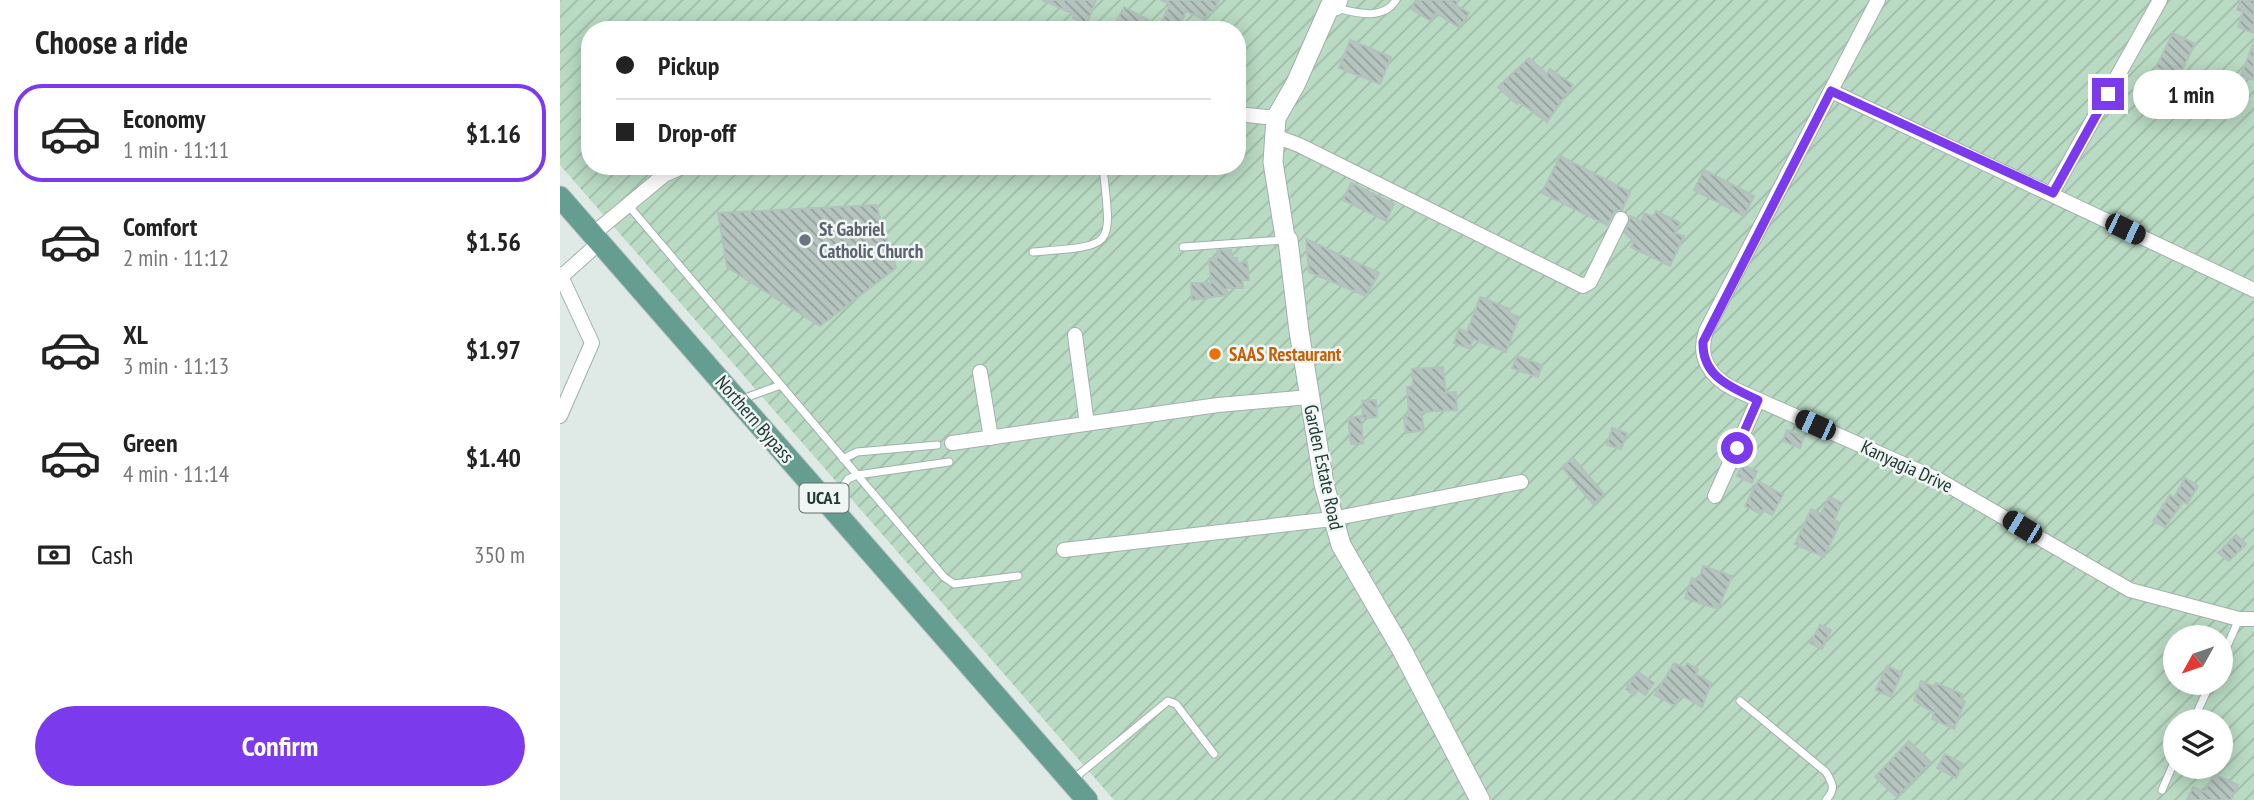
<!DOCTYPE html>
<html lang="en">
<head>
<meta charset="utf-8">
<style>
	body { margin:0; font-family:"PT Sans Narrow",sans-serif; background:#f2f2f2; color:#222; height:100vh; display:flex; flex-direction:column; font-size:26px; white-space:nowrap }
	* { box-sizing:border-box; margin:0 }
	p { font-size:23px; color:#767676 }
	.icon { flex:none; width:38px; height:38px; fill:none; stroke:currentColor; stroke-width:2; stroke-linecap:round; stroke-linejoin:round }
	.map { position:relative; flex:1; overflow:hidden }
	.drawer { display:flex; flex-direction:column; background:#fff; width:560px }
	.drawer>* { flex:none }
	.guide { position:absolute; left:21px; top:21px; width:665px; height:154px; border-radius:28px; box-shadow:0 4px 18px #0003; display:grid; align-content:center; height:154px; padding:0 35px; background:#fff }
	.needle { width:46px; rotate:230deg }
	.controls { position:absolute; left:1603px; top:625px; display:grid; gap:14px }
	.controls a { display:grid; place-items:center; width:70px; height:70px; border-radius:50%; background:#fff; box-shadow:0 4px 18px #0003; font-size:35px }
	.end { position:absolute; width:32px; height:32px; margin:-16px; border:9px solid #7c3aed; background:#fff; box-shadow:0 0 0 4px #fff }
	.from { border-radius:50% }
	.bubble { position:absolute; height:49px; border-radius:24px; background:#fff; box-shadow:0 4px 18px #0003; font-size:23px; font-weight:700; line-height:49px; text-align:center }
	.car { position:absolute; width:21px; height:42px; margin:-21px -10px; border-radius:9px; box-shadow:0 0 5px 2px #0007; background:linear-gradient(#222 24%,#8ab4d8 0 40%,#222 0 76%,#8ab4d8 0 86%,#222 0) }
	.guide b { display:flex; align-items:center; gap:24px; height:66px; font-size:26px }
	.guide b+b { border-top:2px solid #e0e0e0 }
	.guide i { width:18px; height:18px; background:#222 }
	ul { padding:0; list-style:none }
	li { display:flex; align-items:center; gap:21px; height:98px; margin:0 14px 10px; padding:0 21px; border:4px solid transparent; border-radius:28px }
	li div { flex:1 }
	li b { display:block; font-size:26px }
	li em { font-style:normal; font-weight:700 }
	li.active { border-color:#7c3aed }
	li>.icon { width:63px; height:63px; stroke-width:1.5 }
	h2 { padding:0 35px; font-size:32px; line-height:84px }
	.pay { display:flex; align-items:center; gap:18px; height:77px; padding:0 35px; font-size:26px }
	.pay p { margin-inline-start:auto }
	.action { display:flex; gap:14px; margin-top:auto; padding:14px 35px }
	.action a { flex:1; height:80px; border-radius:42px; background:#7c3aed; color:#fff; font-size:28px; font-weight:700; line-height:80px; text-align:center }
	main { display:flex; flex:1; min-height:0 }
	.map>svg:first-child { display:block }
	.garden { fill:url(#garden-furrows); fill-rule:evenodd }
	.building { fill:url(#building-back-hatch); stroke:#b2c2bc; stroke-width:2 }
	.lines { fill:none; stroke-linecap:round; stroke-linejoin:round }
	.service-casing { stroke:#a2b0ac; stroke-width:9 }
	.minor-casing { stroke:#a2b0ac; stroke-width:16 }
	.tertiary-casing { stroke:#a2b0ac; stroke-width:21 }
	.primary-casing { stroke:#bcc3c2; stroke-width:23 }
	.service { stroke:#fff; stroke-width:7 }
	.minor { stroke:#fff; stroke-width:14 }
	.tertiary { stroke:#fff; stroke-width:19 }
	.primary { stroke:#669d91; stroke-width:21 }
	.route { stroke:#7c3aed; stroke-width:9 }
	.worship-dot { fill:#6b7280; stroke:#eff6f3; stroke-width:2.5 }
	.food-dot { fill:#e8710a; stroke:#eff6f3; stroke-width:2.5 }
	.labels { text-anchor:middle; stroke-width:5; stroke-linejoin:round; paint-order:stroke }
	.shield { fill:#eff6f3; stroke:#5f716d; stroke-width:2 }
	.shield-label { font-size:18px; font-weight:bold; fill:#213833 }
	.worship-label { font-size:19px; font-weight:bold; fill:#5b616d; stroke:#eff6f3; text-anchor:start }
	.food-label { font-size:19px; font-weight:bold; fill:#c56008; stroke:#eff6f3; text-anchor:start }
	.street-label { font-size:19px; fill:#213833; stroke:#eff6f3 }
</style>
</head>
<body>
<main>
<section class="drawer">
<h2>Choose a ride</h2>
<ul>
<li class="active"><svg class="icon" aria-label="car" viewBox="0 0 24 24"><path d="M5 17H2v-5l4-1 3-4h7l3 4 3 1v5h-3M9 17h6M6 11h13"/><circle cx="7" cy="17" r="2"/><circle cx="17" cy="17" r="2"/></svg><div><b>Economy</b><p>1 min · 11:11</p></div><em>$1.16</em></li>
<li><svg class="icon" aria-label="car" viewBox="0 0 24 24"><path d="M5 17H2v-5l4-1 3-4h7l3 4 3 1v5h-3M9 17h6M6 11h13"/><circle cx="7" cy="17" r="2"/><circle cx="17" cy="17" r="2"/></svg><div><b>Comfort</b><p>2 min · 11:12</p></div><em>$1.56</em></li>
<li><svg class="icon" aria-label="car" viewBox="0 0 24 24"><path d="M5 17H2v-5l4-1 3-4h7l3 4 3 1v5h-3M9 17h6M6 11h13"/><circle cx="7" cy="17" r="2"/><circle cx="17" cy="17" r="2"/></svg><div><b>XL</b><p>3 min · 11:13</p></div><em>$1.97</em></li>
<li><svg class="icon" aria-label="car" viewBox="0 0 24 24"><path d="M5 17H2v-5l4-1 3-4h7l3 4 3 1v5h-3M9 17h6M6 11h13"/><circle cx="7" cy="17" r="2"/><circle cx="17" cy="17" r="2"/></svg><div><b>Green</b><p>4 min · 11:14</p></div><em>$1.40</em></li>
</ul>
<div class="pay"><svg class="icon" aria-label="cash" viewBox="0 0 24 24"><path d="M3 7h18v10H3z"/><circle cx="12" cy="12" r="2"/></svg>Cash<p>350 m</p></div>
<div class="action"><a>Confirm</a></div>
</section>
<div class="map">
<svg width="1694" height="800" viewBox="0 0 1694 800">
	<defs>
		<pattern id="garden-furrows" width="10" height="10" patternUnits="userSpaceOnUse" patternTransform="scale(1.75)"><rect width="10" height="10" fill="#b9dac3"/><path d="M-1 1l2-2M0 10L10 0M9 11l2-2" fill="none" stroke="#9fbca8"/></pattern>
		<pattern id="building-back-hatch" width="6" height="6" patternUnits="userSpaceOnUse" patternTransform="scale(1.75)"><rect width="6" height="6" fill="#b5c4be"/><path d="M-1 5l2 2M0 0l6 6M5-1l2 2" fill="none" stroke="#93a09b"/></pattern>
	</defs>
	<rect width="100%" height="100%" fill="#dfe9e5"/>
	<path class="garden" d="M0 0H1694V800H554L0 165ZM30 30H677V166H30ZM1615 637H1661V682H1615ZM1615 721H1661V766H1615Z"/>
	<path class="building" d="M482 0H536L527 24 513 18 514 14Z
		M601 0H659L653 13 649 11 645 20 626 11 618 30H551L564 7 600 26 610 4Z
		M856 0H899L896 5 909 13 900 28 876 13 871 21 851 9Z
		M1681 0H1694V33L1678 27 1683 12 1677 10Z
		M1613 33 1635 44 1618 78 1596 67Z
		M790 40 831 57 820 84 779 68Z
		M1693 44 1694 45V80L1681 76Z
		M969 58 987 74 990 69 1013 85 987 122 959 102 957 104 938 87Z
		M1000 156 1070 192 1062 210 1055 211 1047 225 982 193Z
		M1144 170 1194 196 1184 216 1134 190Z
		M791 183 834 204 826 221 783 200Z
		M316 205 336 268 260 326 167 267 158 213Z
		M1096 211 1120 223 1115 233 1124 236 1110 266 1071 247 1074 242 1065 233 1070 216 1081 221 1084 213 1093 217Z
		M746 239 819 273 806 296 749 272Z
		M671 250 672 258H677V263L687 262 689 280H682L683 288H667V295L632 300 631 283H651L649 259 657 258V251Z
		M920 297 950 309 949 313 959 317 946 352 913 339 910 349 894 343 899 329 907 332Z
		M957 356 982 365 978 377 952 368Z
		M883 367 886 393 896 392 897 410 861 412 864 430 846 433 844 417 849 416 847 387 853 386 852 369Z
		M816 400 817 417 803 418 802 401Z
		M801 416 803 443 791 444 788 418Z
		M1052 428 1067 433 1061 449 1047 445Z
		M1227 430 1244 437 1240 448 1223 441Z
		M1013 458 1044 494 1033 504 1002 467Z
		M1182 465 1197 471 1192 483 1177 476Z
		M1625 478 1638 486 1627 504 1615 496Z
		M1198 481 1223 495 1212 515 1203 510 1201 514 1185 506Z
		M1610 495 1622 503 1605 527 1593 521Z
		M1269 497 1282 503 1274 520 1280 523 1264 557 1235 544 1251 509 1261 514Z
		M1676 535 1686 544 1669 561 1658 553Z
		M1143 566 1172 576 1158 609 1125 598 1132 578 1139 580Z
		M1260 625 1271 630 1262 649 1250 643Z
		M1114 663 1124 668 1127 663 1138 669 1136 674 1151 683 1142 707 1121 695 1115 706 1095 695Z
		M1327 666 1342 673 1331 697 1316 690Z
		M1078 672 1094 683 1085 695 1078 690 1074 695 1066 689Z
		M1361 681 1374 687 1376 683 1402 694 1400 699 1405 701 1394 729 1372 719 1374 713 1354 700Z
		M1349 741 1371 762 1337 797 1315 777Z
		M1385 754 1403 764 1396 778 1377 768Z
		M1654 774 1678 785 1671 800H1627L1633 787 1644 792Z"/>
	<g class="lines">
		<defs>
			<path id="service" d="M776 8C797 13 823 21 836 0
				M68 205 384 577 394 584 458 576
				M623 247 724 240
				M473 252C558 245 551 249 543 166
				M182 399 221 385
				M283 459 297 452 377 445
				M270 504 288 479 297 475 389 462
				M1661 660 1679 619
				M1180 701 1266 772C1273 784 1276 789 1266 800
				M1633 721 1651 682
				M511 781 608 701 616 704 654 754
				M1602 790 1615 760"/>
			<path id="minor" d="M1318 0 1146 331C1137 357 1150 377 1174 389L1379 480 1570 590 1679 619H1694
				M1271 91 1694 290
				M677 114 716 118
				M713 144 723 139 739 145 1023 286 1030 282 1061 219
				M1492 193 1600 0
				M33 234 104 175 124 166
				M0 274 32 343 0 416
				M1 277 40 242
				M515 335 527 424
				M420 372 431 438
				M392 443 658 405 749 397
				M1155 496 1198 400
				M504 550 772 519 961 482"/>
			<path id="tertiary" d="M778 0 775 6H770L736 83 716 118 713 162 725 237 728 240 739 331 764 484 781 545 842 650 920 800"/>
			<path id="primary" d="M0 197 527 800"/>
		</defs>
		<use href="#service" class="service-casing"/>
		<use href="#minor" class="minor-casing"/>
		<use href="#tertiary" class="tertiary-casing"/>
		<use href="#primary" class="primary-casing"/>
		<use href="#service" class="service"/>
		<use href="#minor" class="minor"/>
		<use href="#tertiary" class="tertiary"/>
		<use href="#primary" class="primary"/>
	</g>
	<g class="lines">
		<path class="route" d="M1177 448 1198 400C1170 387 1142 376 1143 342L1271 91 1493 193 1548 94"/>
	</g>
	<circle class="worship-dot" cx="245" cy="240" r="7"/>
	<circle class="food-dot" cx="655" cy="354" r="7"/>
	<g class="labels">
		<rect class="shield" x="239.5" y="483.5" width="49" height="29" rx="5"/>
		<g class="shield-label">
			<text x="264" y="504">UCA1</text>
		</g>
		<g class="worship-label">
			<text x="259" y="236">St Gabriel<tspan x="259" dy="22">Catholic Church</tspan></text>
		</g>
		<g class="food-label">
			<text x="669" y="361">SAAS Restaurant</text>
		</g>
		<g class="street-label">
			<text transform="translate(195 419) rotate(49)" y="7">Northern Bypass</text>
			<text transform="translate(1347 466) rotate(25)" y="7">Kanyagia Drive</text>
			<text transform="translate(764 467) rotate(78)" y="7">Garden Estate Road</text>
		</g>
	</g>
</svg>
<div class="controls">
<a><svg class="needle" viewBox="-14 -14 28 28"><path d="M0-13l5 13h-10z" fill="#e53935"/><path d="M0 13l5-13h-10z" fill="#767676"/></svg></a>
<a><svg class="icon" aria-label="layers" viewBox="0 0 24 24"><path d="M12 4l9 5-9 5-9-5zM3 14l9 5 9-5"/></svg></a>
</div>
<i class="end from" style="left:1177px;top:448px"></i>
<i class="end" style="left:1548px;top:94px"></i>
<div class="bubble" style="left:1573px;top:70px;width:116px">1 min</div>
<i class="car" style="left:1565px;top:229px;rotate:116deg"></i>
<i class="car" style="left:1255px;top:425px;rotate:294deg"></i>
<i class="car" style="left:1462px;top:527px;rotate:301deg"></i>
<div class="guide">
<b><i class="from"></i>Pickup</b>
<b><i></i>Drop-off</b>
</div>
</div>
</main>
</body>
</html>
